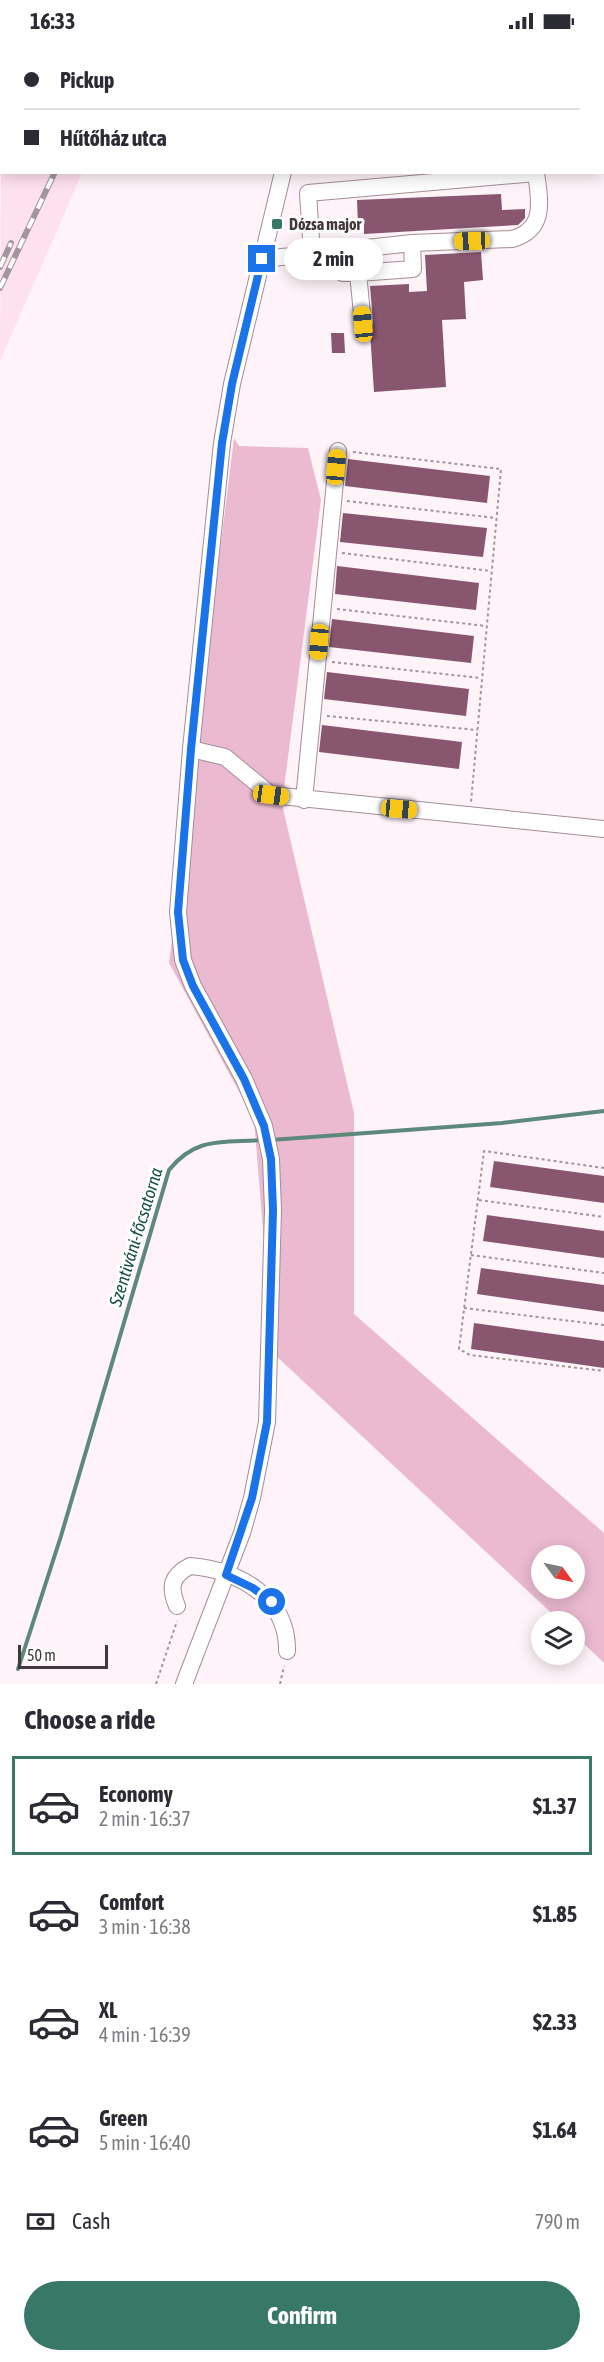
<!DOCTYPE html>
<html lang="en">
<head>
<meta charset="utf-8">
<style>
	body { margin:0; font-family:"Asap Condensed",sans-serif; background:#f2f2f3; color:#2b2b33; height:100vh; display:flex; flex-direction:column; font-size:22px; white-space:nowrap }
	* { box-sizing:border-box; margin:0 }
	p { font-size:20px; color:#7c7c81 }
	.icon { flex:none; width:33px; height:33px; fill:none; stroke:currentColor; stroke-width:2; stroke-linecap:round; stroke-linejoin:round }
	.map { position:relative; height:1642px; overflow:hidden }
	.details { display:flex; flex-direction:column; background:#fff; flex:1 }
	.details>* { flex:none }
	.top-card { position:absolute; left:0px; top:0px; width:604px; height:132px; box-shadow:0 3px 15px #0003; display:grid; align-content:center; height:132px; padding:0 24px; background:#fff }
	.needle { width:39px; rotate:123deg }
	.buttons { position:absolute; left:531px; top:1503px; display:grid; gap:12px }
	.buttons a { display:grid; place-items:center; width:54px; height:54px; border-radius:50%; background:#fff; box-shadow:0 3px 15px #0003; font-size:30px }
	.scale { position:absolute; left:18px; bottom:15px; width:90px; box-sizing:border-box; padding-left:6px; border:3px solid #42373c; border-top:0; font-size:16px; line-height:21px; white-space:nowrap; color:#42373c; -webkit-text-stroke:4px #fff; paint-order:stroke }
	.end { position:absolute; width:27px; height:27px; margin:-14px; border:8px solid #1a73e8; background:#fff; box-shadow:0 0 0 3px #fff }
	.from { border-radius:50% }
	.bubble { position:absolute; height:42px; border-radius:21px; background:#fff; box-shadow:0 3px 15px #0003; font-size:20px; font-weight:700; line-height:42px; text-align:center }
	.car { position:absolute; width:18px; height:36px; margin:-18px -9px; border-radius:8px; box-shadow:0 0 4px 2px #0007; background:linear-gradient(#f5c518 24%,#345 0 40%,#f5c518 0 76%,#345 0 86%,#f5c518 0) }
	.top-card b { display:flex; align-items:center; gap:21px; height:57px; font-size:22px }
	.top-card b+b { border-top:2px solid #e1e1e2 }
	.top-card i { width:15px; height:15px; background:#2b2b33 }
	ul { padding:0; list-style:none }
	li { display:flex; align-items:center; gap:18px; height:99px; margin:0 12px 9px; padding:0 12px; border:3px solid transparent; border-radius:0px }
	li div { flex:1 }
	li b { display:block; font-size:22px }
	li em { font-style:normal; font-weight:700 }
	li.active { border-color:#387867 }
	li>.icon { width:54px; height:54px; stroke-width:1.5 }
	h2 { padding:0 24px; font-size:27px; line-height:72px }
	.pay { display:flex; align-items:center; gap:15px; height:66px; padding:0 24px; font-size:22px }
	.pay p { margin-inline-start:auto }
	.primary-button { display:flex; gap:12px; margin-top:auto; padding:12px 24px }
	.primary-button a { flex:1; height:69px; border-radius:36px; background:#387867; color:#fff; font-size:24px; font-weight:700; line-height:69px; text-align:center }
	.status { display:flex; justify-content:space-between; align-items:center; height:42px; padding:0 30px; background:#fff; direction:ltr }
	.status svg { height:16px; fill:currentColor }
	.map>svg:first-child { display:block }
	.built { fill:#fee1ee }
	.green { fill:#ebbad1; fill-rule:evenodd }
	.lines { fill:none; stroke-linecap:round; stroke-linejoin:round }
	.stream { stroke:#5c897c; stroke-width:4 }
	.building { fill:#895670 }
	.minor-casing { stroke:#a58c98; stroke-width:18 }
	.path { stroke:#a1969b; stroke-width:2; stroke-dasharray:3 3; stroke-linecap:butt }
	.minor { stroke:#fff; stroke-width:16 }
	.rail-casing { stroke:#a1969b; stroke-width:6 }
	.rail { stroke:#fff; stroke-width:4; stroke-dasharray:11; stroke-linecap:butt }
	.route { stroke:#1a73e8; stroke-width:8 }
	.poi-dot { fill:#387867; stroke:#fff; stroke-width:2 }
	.labels { text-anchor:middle; stroke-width:6; stroke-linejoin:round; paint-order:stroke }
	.poi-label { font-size:16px; font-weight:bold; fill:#42373c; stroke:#fff; text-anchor:start }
	.water-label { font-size:18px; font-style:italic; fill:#165042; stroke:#fff }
</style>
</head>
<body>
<div class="status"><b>16:33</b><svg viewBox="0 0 49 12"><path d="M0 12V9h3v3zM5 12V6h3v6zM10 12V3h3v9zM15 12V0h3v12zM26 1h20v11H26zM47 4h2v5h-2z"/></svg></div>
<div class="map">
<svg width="604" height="1642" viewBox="0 0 604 1642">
	<rect width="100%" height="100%" fill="#fef3f8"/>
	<path class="built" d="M1 108 2 130 82 131 0 319Z"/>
	<path class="green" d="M234 396 239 404 308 406 321 458 282 762 354 1071V1272L604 1491V1621L575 1593 574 1580 560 1579 273 1311 254 1077 169 921ZM542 1514H574V1546H542Z"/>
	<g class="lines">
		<path class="stream" d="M271 1098 502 1081 604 1069
			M18 1627 61 1494 169 1128C196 1094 223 1101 263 1098"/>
	</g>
	<path class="building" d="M501 152 502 168 525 167V176L518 183 364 192V182H358L357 158Z
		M481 210 483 238 464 240 466 277 442 278 446 345 374 350 370 290 373 281 370 244 409 242V250L427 249 425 213Z
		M331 291H344L345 311H332Z
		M348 417 490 434 487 461 345 444Z
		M343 471 487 486 483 515 340 500Z
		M337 524 479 541 476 568 335 552Z
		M332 577 474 594 471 621 329 605Z
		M327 630 469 647 466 674 324 657Z
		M322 683 462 700 459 727 319 710Z
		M494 1119 604 1134V1161L490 1145Z
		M487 1173 604 1189V1216L483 1199Z
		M481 1226 604 1243V1270L477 1252Z
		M474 1281 604 1299V1326L471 1307Z"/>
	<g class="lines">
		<defs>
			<path id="minor" d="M320 2V0
				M312 212 343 231H358
				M262 217 312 212 308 151 536 131C540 159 546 188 512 197L412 201 312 212
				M363 282 358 231 413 227 412 201
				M191 707 225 715 271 753 604 787
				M304 758 338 409
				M177 1564C169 1545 171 1534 190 1524 239 1528 288 1556 287 1609
				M184 1642 242 1491 252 1456 267 1380 273 1168 271 1117 264 1084 244 1037 193 944 183 918 178 870 191 707 222 401 232 342 283 130"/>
		</defs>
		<use href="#minor" class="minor-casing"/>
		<path class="path" d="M353 410 501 427 471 760
			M347 459 496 476
			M342 511 491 529
			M337 567 486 584
			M332 620 481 636
			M327 674 477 688
			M604 1126 484 1109 459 1307 470 1313 604 1329
			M479 1158 604 1175
			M471 1213 604 1231
			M464 1266 604 1283
			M156 1642 177 1579
			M280 1642 284 1624"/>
		<use href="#minor" class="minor"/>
		<defs>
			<path id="rail" d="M62 2V0
				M109 2 110 0
				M119 2 120 0
				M0 126 2 123
				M0 225 11 201
				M0 246 55 130"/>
		</defs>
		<use href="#rail" class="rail-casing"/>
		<use href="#rail" class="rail"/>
	</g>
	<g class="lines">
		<path class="route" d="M262 217 232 342 222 401 191 707 178 870 183 918 193 944 244 1037 264 1084 271 1117 273 1168 267 1380 252 1456 226 1533 253 1546 272 1560"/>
	</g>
	<rect class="poi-dot" x="271" y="176" width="12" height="12" rx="3"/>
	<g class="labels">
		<g class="poi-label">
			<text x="289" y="188">Dózsa major</text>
		</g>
		<g class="water-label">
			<text transform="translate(136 1195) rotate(-73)" y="6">Szentiváni-főcsatorna</text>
		</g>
	</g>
</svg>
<div class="buttons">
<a><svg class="needle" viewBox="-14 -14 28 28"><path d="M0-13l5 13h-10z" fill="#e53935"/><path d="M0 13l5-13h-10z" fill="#7c7c81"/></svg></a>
<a><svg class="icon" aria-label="layers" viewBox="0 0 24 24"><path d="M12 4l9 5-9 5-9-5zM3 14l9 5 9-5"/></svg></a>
</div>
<div class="scale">50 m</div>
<i class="end from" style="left:272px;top:1560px"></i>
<i class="end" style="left:262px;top:217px"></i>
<div class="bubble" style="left:284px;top:196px;width:99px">2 min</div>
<i class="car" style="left:472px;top:199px;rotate:268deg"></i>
<i class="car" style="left:363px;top:282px;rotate:354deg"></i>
<i class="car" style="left:336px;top:425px;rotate:5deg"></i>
<i class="car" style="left:319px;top:600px;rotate:185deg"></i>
<i class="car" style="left:271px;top:753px;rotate:98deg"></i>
<i class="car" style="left:399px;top:767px;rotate:95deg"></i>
<div class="top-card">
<b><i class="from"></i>Pickup</b>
<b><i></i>Hűtőház utca</b>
</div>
</div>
<section class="details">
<h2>Choose a ride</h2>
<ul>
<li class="active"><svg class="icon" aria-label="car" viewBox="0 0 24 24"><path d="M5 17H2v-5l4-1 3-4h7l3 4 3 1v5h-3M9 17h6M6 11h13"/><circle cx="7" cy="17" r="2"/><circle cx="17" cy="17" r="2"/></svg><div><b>Economy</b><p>2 min · 16:37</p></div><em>$1.37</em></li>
<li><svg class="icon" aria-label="car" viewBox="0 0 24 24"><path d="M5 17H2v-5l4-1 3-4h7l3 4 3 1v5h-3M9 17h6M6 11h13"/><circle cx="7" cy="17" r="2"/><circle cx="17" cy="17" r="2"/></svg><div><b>Comfort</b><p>3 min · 16:38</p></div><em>$1.85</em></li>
<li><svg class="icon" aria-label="car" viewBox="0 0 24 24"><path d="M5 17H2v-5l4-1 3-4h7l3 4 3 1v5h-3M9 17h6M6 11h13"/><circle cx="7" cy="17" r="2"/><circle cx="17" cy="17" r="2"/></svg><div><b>XL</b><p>4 min · 16:39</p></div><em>$2.33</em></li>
<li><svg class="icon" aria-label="car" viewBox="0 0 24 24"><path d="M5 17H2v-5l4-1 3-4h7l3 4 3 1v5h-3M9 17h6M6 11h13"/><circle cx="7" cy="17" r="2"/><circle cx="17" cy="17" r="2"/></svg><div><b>Green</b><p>5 min · 16:40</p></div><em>$1.64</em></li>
</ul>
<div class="pay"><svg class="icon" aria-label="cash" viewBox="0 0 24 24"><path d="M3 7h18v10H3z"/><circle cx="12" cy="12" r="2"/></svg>Cash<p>790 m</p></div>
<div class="primary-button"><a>Confirm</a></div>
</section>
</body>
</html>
